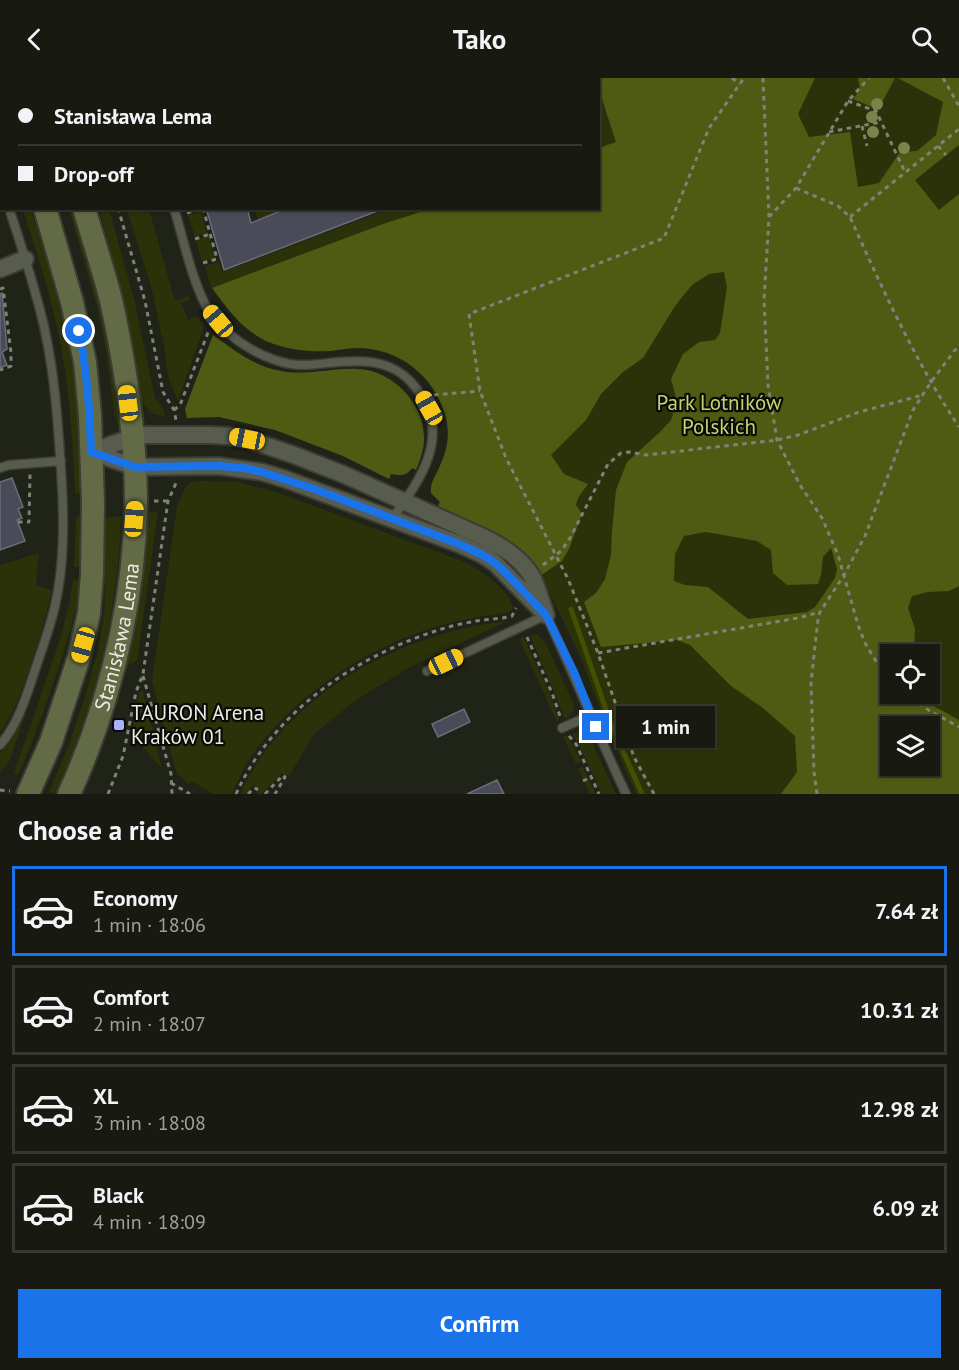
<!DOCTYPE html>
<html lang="en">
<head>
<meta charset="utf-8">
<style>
	body { margin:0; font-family:"PT Sans",sans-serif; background:#21231a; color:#f1f3f6; height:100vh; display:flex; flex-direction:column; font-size:22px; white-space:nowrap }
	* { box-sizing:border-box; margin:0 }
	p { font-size:20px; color:#9fa19f }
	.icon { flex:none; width:33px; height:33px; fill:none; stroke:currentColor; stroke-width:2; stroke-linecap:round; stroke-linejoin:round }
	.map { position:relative; height:716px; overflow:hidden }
	.drawer { display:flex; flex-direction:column; background:#181a11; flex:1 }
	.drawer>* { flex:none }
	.hud { position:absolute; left:0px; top:0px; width:600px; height:132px; box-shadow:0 2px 4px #0004,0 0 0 2px #363831; display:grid; align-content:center; height:132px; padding:0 18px; background:#181a11 }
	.controls { position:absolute; left:880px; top:566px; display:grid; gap:12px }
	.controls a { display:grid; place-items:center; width:60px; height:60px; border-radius:0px; background:#181a11; box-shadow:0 2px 4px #0004,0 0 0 2px #363831; font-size:30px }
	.end { position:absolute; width:27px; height:27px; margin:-14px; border:8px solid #1a73e8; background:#fff; box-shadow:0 0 0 3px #fff }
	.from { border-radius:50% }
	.bubble { position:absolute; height:42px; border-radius:0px; background:#181a11; box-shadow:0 2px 4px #0004,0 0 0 2px #363831; font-size:20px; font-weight:600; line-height:42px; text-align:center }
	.car { position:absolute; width:18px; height:36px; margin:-18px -9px; border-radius:8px; box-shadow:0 0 4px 2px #0007; background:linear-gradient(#f5c518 24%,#345 0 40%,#f5c518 0 76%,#345 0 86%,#f5c518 0) }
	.hud b { display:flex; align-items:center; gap:21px; height:57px; font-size:22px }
	.hud b+b { border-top:2px solid #363831 }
	.hud i { width:15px; height:15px; background:#f1f3f6 }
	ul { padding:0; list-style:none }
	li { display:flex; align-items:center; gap:18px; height:90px; margin:0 12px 9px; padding:0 6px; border:3px solid #363831; border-radius:0px }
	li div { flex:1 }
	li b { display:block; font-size:22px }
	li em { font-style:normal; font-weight:600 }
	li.on { border-color:#1a73e8 }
	li>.icon { width:54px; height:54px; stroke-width:1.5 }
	h2 { padding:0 18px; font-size:27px; line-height:72px }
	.action { display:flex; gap:12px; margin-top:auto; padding:12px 18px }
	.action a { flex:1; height:69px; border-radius:0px; background:#1a73e8; color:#fff; font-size:24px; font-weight:600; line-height:69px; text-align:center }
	header { display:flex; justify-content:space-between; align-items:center; height:78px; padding:0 18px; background:#181a11; font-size:27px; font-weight:600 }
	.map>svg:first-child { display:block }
	.green { fill:#2b3209; fill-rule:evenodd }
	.forest { fill:#4f5b13; fill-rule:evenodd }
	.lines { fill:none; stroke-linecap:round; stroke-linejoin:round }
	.stream { stroke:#444f00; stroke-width:5 }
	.building { fill:#4a4b59; stroke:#6b6d7b; stroke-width:1.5 }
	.service-casing { stroke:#3b3d34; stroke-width:11 }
	.minor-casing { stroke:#3b3d34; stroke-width:20 }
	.secondary-casing { stroke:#3b3d34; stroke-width:26 }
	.path { stroke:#7f8278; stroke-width:3; stroke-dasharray:4.5 4.5; stroke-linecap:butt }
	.service { stroke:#585c4e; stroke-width:8 }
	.minor { stroke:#585c4e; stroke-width:16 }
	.secondary { stroke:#636b46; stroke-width:22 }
	.tree { fill:#788449 }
	.route { stroke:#1a73e8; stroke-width:8 }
	.poi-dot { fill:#aab0fb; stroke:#0a0b07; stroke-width:2 }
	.labels { text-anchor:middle; stroke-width:4.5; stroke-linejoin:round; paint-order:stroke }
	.park-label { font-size:21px; fill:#c0d472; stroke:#0a0b07 }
	.street-label { font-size:21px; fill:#eaece4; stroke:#0a0b07 }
	.poi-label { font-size:21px; fill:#eaece4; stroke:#0a0b07; text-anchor:start }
</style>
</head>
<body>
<header><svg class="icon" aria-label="back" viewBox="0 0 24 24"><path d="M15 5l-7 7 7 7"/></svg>Tako<svg class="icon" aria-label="search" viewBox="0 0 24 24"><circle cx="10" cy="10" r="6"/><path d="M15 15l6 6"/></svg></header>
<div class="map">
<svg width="959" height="716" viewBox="0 0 959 716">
	<rect width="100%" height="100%" fill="#202317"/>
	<path class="green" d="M542 0H959V716H636L607 649 581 580 545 505 534 488 512 466 500 457 438 428 440 424 431 415C430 405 435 399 439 390 447 373 451 356 445 337 437 306 409 276 376 271 353 268 330 275 307 273 271 271 244 254 223 225 220 220 215 215 212 210 209 204 207 195 205 188L219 184 222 194 381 134V131L598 130V2H542ZM891 576H930V615H891ZM891 648H930V687H891Z
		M255 130 287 131 258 141Z
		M23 131H31C45 175 59 219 68 264 78 314 81 365 83 416L75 415C73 366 70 317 61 268 52 221 37 176 23 131Z
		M69 131H75L95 200 114 288 121 354 114 336 107 278 98 232Z
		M100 131H109L134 221 155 320 164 332 165 339 152 335 140 323 127 254Z
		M127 131H149L175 223 188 218 190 222 181 225 188 242 198 238 204 249 178 323 169 302 164 268 152 212Z
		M201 133 207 155 195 159 188 137Z
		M209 158 215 181 202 184 196 162Z
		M202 403 238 404 279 415 465 484C480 492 510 512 513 530L510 534C486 538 462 541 438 548 365 570 291 619 248 683 242 693 237 705 232 716H213L192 703 189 706 176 694 152 603 177 429 184 412 190 404Z
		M149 434H158L137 583 127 588C139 537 146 486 149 434Z
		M77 438H84L83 487 78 489H74L76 441Z
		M122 438C120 469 117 500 112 530 102 594 81 657 55 716L49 714 67 672 84 622 98 572 105 528 102 440Z
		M39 475 36 507 52 512C46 540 38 567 28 594 20 617 15 634 0 654V487Z
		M73 501 77 502 81 505C74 544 62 581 49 618 39 645 30 672 18 697L14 695 60 561 70 522Z
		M507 543 405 592 356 622 315 655 289 698 282 695 262 716H256L260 711 254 707 246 716H240C287 615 401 555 507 543Z
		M536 556 544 562 573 624 574 631 571 637 565 641 530 557Z
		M523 558 549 613 559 642 557 644 519 561Z
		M140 613 143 614 162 691 132 657 139 615Z
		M27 632 9 684 0 695V676L18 650Z
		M581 654 589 658 616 716H602L579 667 572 656Z
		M566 657 573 667 581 684 576 686 563 659Z
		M583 689 596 716H590L578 691Z"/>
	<path class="forest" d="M595 0H815L798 36 809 59 850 54 858 109 879 105 900 74 917 73 936 57 943 24 898 0H959V67L915 102 939 132 959 116V508L949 513 928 514 912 518 908 530 915 551 914 576H891V615H910L959 642V716H781L797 694 795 658 763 630 731 608 690 567 677 562 601 569 584 524 596 515 605 501 611 477 612 454 616 412 627 384 660 354 671 342 677 323 671 301 683 276 699 264 715 262 720 255 727 209 724 194 709 196 692 207 675 228 643 280 623 294 601 316 586 342 551 377 564 396 588 406 578 420 576 427 582 436 569 471 562 483 540 498 522 475 500 457 438 428 440 424 431 415C430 405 435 399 439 390 447 373 451 356 445 337 434 297 398 270 357 270 348 270 339 272 330 273 310 274 290 272 271 265 245 255 228 232 212 210L386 145 430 131 598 130 599 70 616 64 599 12 598 2 595 1ZM706 454 757 463 771 472 773 495 787 507 818 506 821 497 823 479 831 470 837 491 835 500 815 529 807 534 748 541 708 509 685 507 674 503 675 476 684 458ZM891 648H930V687H891Z
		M858 0H895L879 30 877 31 853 21 860 12Z
		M213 257C234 272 255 289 281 293 309 298 333 289 359 291 393 293 425 326 424 361 424 372 420 382 416 392L412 390C407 398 400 398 391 396L389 401 343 378 275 352 219 339 187 340 185 331Z"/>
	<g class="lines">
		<path class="stream" d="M571 531 611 646 642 716"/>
	</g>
	<path class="building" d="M169 0H214L215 2H169Z
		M264 0H361L357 2H260Z
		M426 0H461V2H427Z
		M505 0H540V2H505Z
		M206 130H247L251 145 288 130H379L380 132 224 192Z
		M2 215 7 271 2 274 7 287 0 290V216Z
		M12 400 23 429 18 431 22 440 17 442 25 463 0 472V404Z
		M464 631 470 644 438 659 432 646Z
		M497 702 504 716H467Z"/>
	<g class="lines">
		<defs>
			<path id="service" d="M137 0 138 2
				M0 100 2 105
				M174 130C183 160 191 198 205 226 211 239 233 261 246 268 263 279 286 288 306 287 327 286 349 281 370 284 388 286 405 295 416 310 453 356 421 401 392 441
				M0 390 9 387 61 383
				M427 593 546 537C574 596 598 657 626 716
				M562 650 591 637
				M0 667C19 645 27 616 36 589 43 569 50 549 55 528 65 484 64 437 61 392 58 346 55 299 45 253 36 211 22 171 9 130"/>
			<path id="minor" d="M225 0 226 2
				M486 0 487 2
				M0 191 25 181
				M91 374 133 359 145 357H210L228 358 247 361 294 377 345 397 483 459C501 468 520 479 531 497 538 509 541 524 546 537
				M91 374 135 389 219 388 262 394 285 401 459 466 483 477 495 485 541 532"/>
			<g id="secondary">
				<path d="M5 0V2"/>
				<path d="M44 0V2"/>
				<path d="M28 716 51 664 79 579 89 535 92 497 93 425 90 337 85 284 72 224 45 130"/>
				<path id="s1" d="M69 716C114 618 141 497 135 389 132 334 123 276 111 222 103 191 93 161 84 130"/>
			</g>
		</defs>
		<use href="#service" class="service-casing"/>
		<use href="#minor" class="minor-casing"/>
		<use href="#secondary" class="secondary-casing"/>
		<path class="path" d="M77 0 78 2
			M166 0V2
			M562 0V2
			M732 0 740 6
			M763 0 769 139 764 221 768 307 777 362 800 407 822 440 838 477 858 547 865 565 877 585 891 602
			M943 0 959 28
			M848 23 876 33 905 94
			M862 48 867 68
			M829 54 881 44
			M938 68 946 77
			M796 110 838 128 850 139C882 210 915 283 959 349
			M118 130 145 223 163 314 174 332 176 342
			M187 135 202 130
			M769 139 796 110 848 23 869 0
			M850 139 959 51
			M195 161 210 156
			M203 185 217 181 203 130
			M0 211 3 210 11 275V288L0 292
			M434 317 480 313
			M174 332 180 327 209 252
			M154 423H168
			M18 444H29L30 396
			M543 487 561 473 569 462 608 386 621 375 629 374 646 377 777 362 798 357 859 334 923 317
			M527 559 552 615 560 638
			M598 575 798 540 820 534
			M143 598 171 696 172 716
			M904 615 930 633 959 649
			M569 658 576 666 599 716
			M583 703 591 699
			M171 705 190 716
			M0 712 10 713
			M108 716 123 678 136 614 143 596 168 423 176 405
			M236 716C274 632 359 576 445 550 455 547 466 545 476 543 488 541 501 541 512 538L516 530
			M248 716 254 710 257 711 254 716
			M265 716 283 697 285 699 275 716
			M654 716 634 679 598 575 568 501 506 380 480 313 469 236 664 160 709 50 744 0
			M817 716 814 694 811 605 818 541 820 534 844 497 865 458 913 332 931 304 955 272 959 270"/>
		<use href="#service" class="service"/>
		<use href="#minor" class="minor"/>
		<use href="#secondary" class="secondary"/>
	</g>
	<g class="tree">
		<circle cx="877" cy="26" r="6"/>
		<circle cx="872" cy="39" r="6"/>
		<circle cx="873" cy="54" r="6"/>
		<circle cx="904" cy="70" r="6"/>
	</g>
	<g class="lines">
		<path class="route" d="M79 253C87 293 90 333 91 374L135 389 219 388 244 390 262 394 317 412 459 466 483 477 495 485 506 495 546 537 574 594 596 649"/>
	</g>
	<rect class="poi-dot" x="113" y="641" width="12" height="12" rx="3"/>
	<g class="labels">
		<g class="park-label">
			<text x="719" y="332">Park Lotników<tspan x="719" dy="24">Polskich</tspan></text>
		</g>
		<g class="street-label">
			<text dy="7" stroke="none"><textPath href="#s1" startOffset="165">Stanisława Lema</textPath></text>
		</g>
		<g class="poi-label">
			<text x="131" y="642">TAURON Arena<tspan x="131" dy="24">Kraków 01</tspan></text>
		</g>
	</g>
</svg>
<div class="controls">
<a><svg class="icon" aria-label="locate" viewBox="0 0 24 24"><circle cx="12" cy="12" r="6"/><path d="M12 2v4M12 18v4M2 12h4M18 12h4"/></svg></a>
<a><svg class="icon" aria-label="layers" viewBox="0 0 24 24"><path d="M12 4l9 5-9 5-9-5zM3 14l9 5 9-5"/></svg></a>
</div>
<i class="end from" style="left:79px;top:253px"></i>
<i class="end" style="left:596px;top:649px"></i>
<div class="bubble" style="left:616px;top:628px;width:99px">1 min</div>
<i class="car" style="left:218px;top:243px;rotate:320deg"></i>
<i class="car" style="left:128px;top:325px;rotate:353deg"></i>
<i class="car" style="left:429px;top:330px;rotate:331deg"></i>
<i class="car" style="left:247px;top:361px;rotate:281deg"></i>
<i class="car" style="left:134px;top:441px;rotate:4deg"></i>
<i class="car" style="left:83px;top:567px;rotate:196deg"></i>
<i class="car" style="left:446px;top:584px;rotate:65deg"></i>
<div class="hud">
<b><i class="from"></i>Stanisława Lema</b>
<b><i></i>Drop-off</b>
</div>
</div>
<section class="drawer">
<h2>Choose a ride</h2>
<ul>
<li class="on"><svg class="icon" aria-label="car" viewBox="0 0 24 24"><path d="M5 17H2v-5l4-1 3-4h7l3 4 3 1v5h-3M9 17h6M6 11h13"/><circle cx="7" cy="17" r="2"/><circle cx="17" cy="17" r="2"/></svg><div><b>Economy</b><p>1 min · 18:06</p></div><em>7.64 zł</em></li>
<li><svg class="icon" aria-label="car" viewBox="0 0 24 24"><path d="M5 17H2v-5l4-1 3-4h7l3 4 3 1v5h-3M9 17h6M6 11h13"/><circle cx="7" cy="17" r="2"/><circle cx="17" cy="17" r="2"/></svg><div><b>Comfort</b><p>2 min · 18:07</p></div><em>10.31 zł</em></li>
<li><svg class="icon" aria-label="car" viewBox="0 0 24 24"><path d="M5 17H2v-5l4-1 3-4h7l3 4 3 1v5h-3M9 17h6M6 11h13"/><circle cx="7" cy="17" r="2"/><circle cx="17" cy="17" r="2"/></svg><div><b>XL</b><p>3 min · 18:08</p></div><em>12.98 zł</em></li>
<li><svg class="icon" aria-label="car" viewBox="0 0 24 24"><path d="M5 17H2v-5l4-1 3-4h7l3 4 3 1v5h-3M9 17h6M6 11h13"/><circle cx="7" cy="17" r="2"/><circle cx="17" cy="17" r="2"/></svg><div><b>Black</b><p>4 min · 18:09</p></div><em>6.09 zł</em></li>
</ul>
<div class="action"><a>Confirm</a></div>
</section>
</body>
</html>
